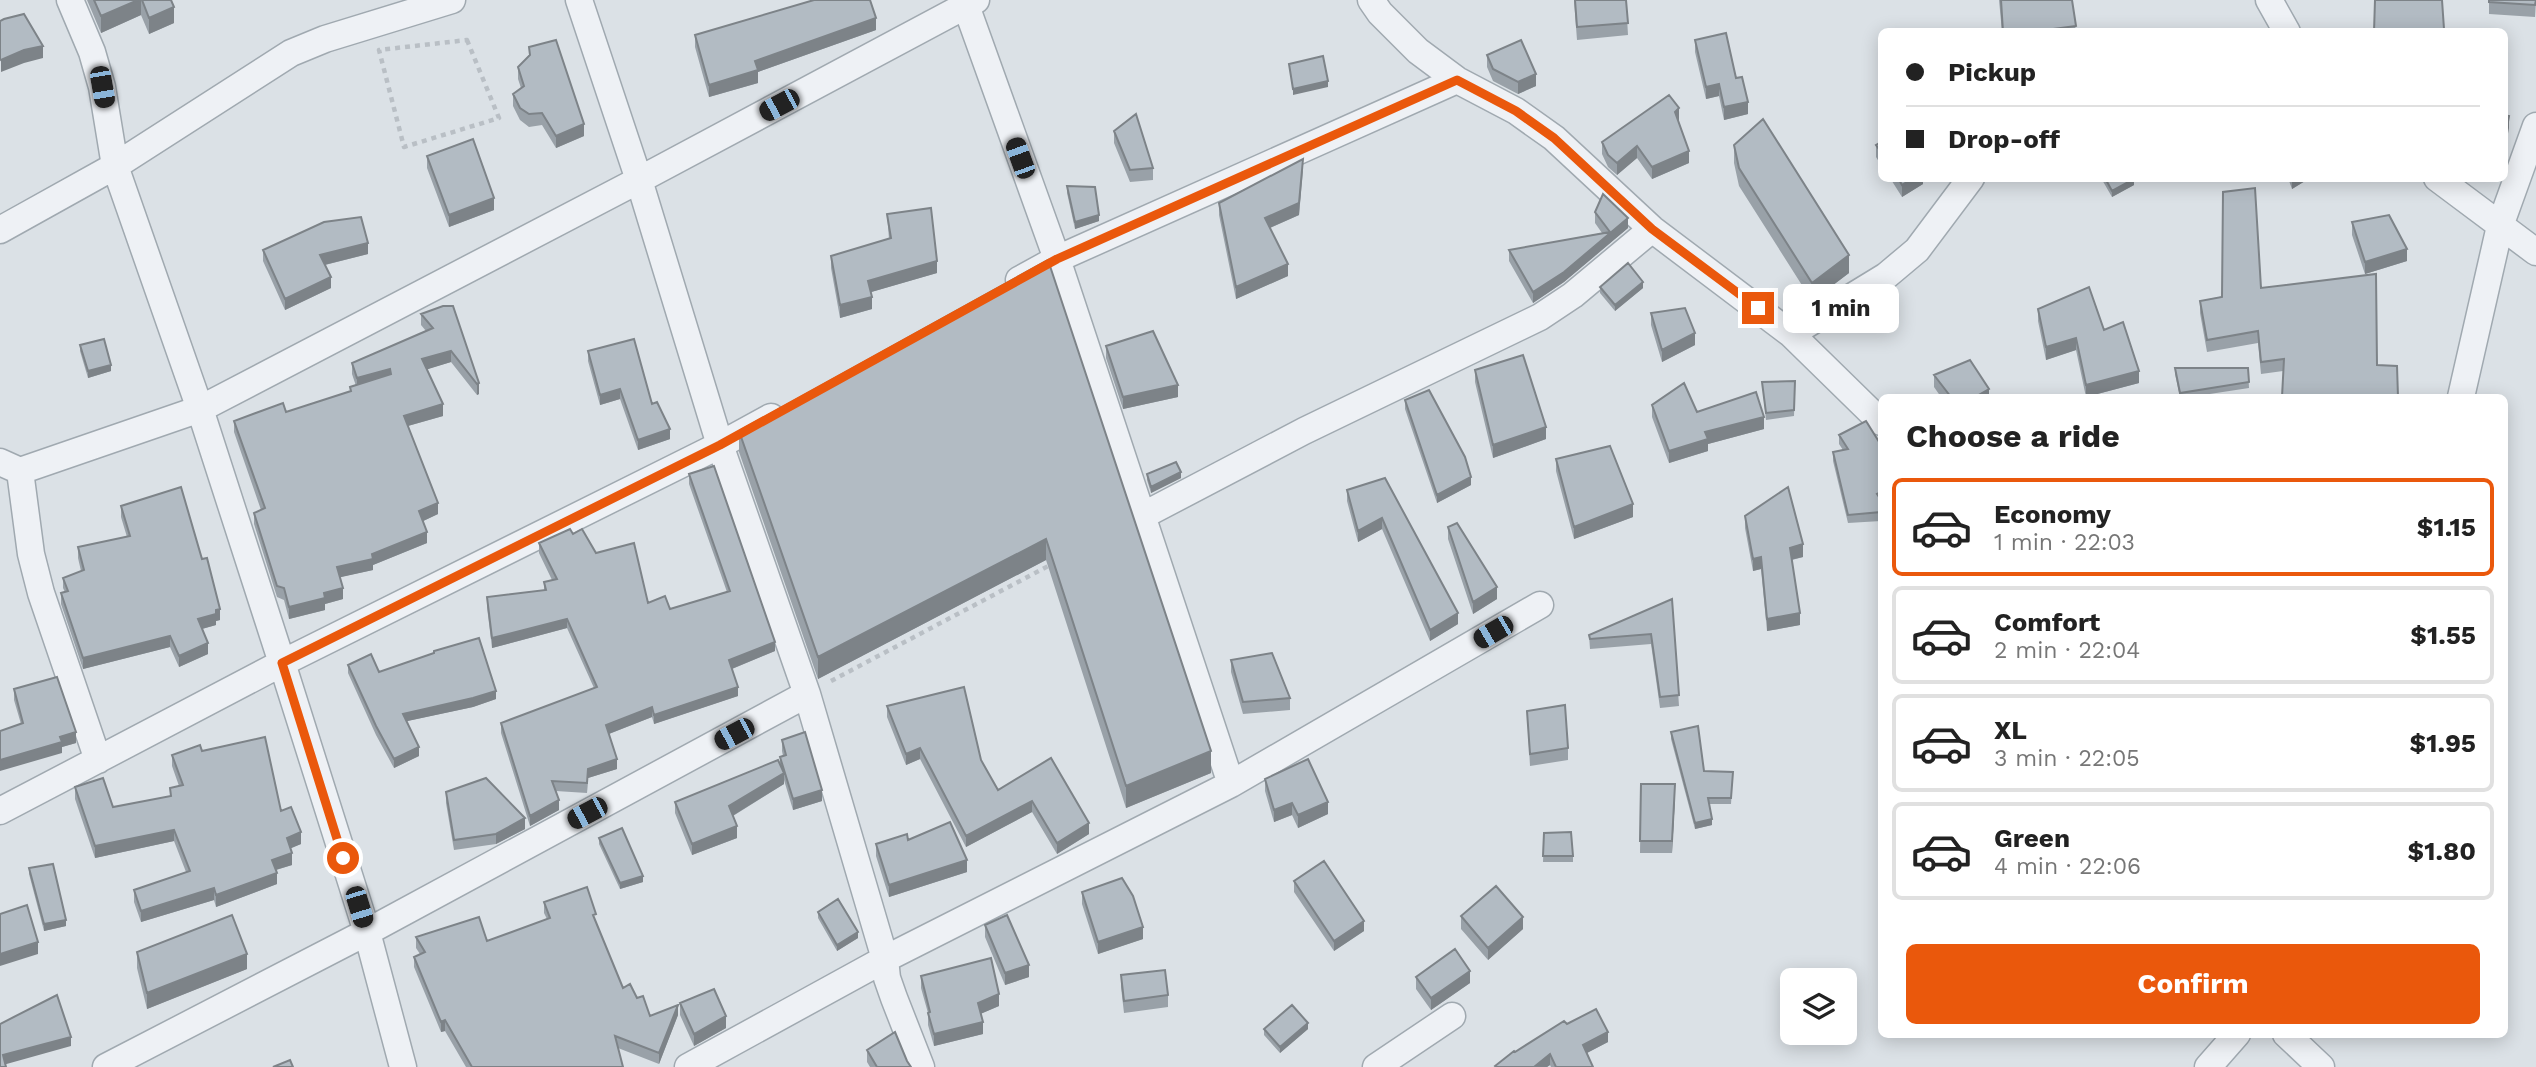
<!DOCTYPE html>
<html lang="en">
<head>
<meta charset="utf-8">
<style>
	body { margin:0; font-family:"Work Sans",sans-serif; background:#f6f6f6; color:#222; height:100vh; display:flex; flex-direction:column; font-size:26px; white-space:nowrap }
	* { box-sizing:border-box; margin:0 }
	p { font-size:23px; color:#767676 }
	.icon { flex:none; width:38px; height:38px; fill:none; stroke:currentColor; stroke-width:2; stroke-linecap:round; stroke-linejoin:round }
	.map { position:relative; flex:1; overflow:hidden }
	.details { position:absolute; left:1878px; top:394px; width:630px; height:644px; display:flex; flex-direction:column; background:#fff; border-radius:10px; box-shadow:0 4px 18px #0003 }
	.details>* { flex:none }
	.banner { position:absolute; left:1878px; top:28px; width:630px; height:154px; border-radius:10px; box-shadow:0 4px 18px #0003; display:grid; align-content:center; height:154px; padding:0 28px; background:#fff }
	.fabs { position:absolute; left:1780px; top:968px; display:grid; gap:14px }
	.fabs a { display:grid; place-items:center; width:77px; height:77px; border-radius:10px; background:#fff; box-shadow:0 4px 18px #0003; font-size:35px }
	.end { position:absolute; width:32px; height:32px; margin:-16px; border:9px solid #ea580c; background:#fff; box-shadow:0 0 0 4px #fff }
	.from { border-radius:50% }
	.bubble { position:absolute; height:49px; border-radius:10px; background:#fff; box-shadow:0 4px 18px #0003; font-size:23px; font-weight:700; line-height:49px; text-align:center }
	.car { position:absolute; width:21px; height:42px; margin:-21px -10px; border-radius:9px; box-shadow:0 0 5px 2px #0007; background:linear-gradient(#222 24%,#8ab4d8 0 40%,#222 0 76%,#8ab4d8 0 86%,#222 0) }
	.banner b { display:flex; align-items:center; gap:24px; height:66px; font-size:26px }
	.banner b+b { border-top:2px solid #e0e0e0 }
	.banner i { width:18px; height:18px; background:#222 }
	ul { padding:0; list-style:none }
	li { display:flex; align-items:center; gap:21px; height:98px; margin:0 14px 10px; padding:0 14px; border:4px solid #e0e0e0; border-radius:10px }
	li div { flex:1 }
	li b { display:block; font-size:26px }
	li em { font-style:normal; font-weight:700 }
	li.active { border-color:#ea580c }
	li>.icon { width:63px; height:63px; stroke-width:1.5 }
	h2 { padding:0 28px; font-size:32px; line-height:84px }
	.button { display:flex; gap:14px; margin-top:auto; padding:14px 28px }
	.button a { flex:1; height:80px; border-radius:10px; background:#ea580c; color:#fff; font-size:28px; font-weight:700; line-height:80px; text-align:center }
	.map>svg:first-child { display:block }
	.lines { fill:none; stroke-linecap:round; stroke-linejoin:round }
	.minor-casing { stroke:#a0a9b0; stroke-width:29 }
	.path { stroke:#b9bfc5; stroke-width:4.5; stroke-dasharray:5 5; stroke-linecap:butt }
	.minor { stroke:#eef1f5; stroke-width:26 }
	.wall { fill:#99a1a8 }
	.shaded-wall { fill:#7d8388 }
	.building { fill:#b2bbc3; stroke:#7d8388; stroke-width:2 }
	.route { stroke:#ea580c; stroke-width:9 }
</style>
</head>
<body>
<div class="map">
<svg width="2536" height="1067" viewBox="0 0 2536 1067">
	<rect width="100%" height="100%" fill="#dbe1e6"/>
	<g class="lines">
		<defs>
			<path id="minor" d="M70 0 92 52 102 87 115 166 200 409 282 663 367 932 403 1067
				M579 0 639 180 720 445 807 694 885 959 887 978 894 998 921 1067
				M964 0 1057 259 1231 784
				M1371 0 1380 13 1418 51 1457 80 1516 111 1554 138 1652 229 1791 334 1881 422
				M2269 0 2287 32
				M2437 178 2536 252
				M0 230 115 166 291 53 325 39 452 0
				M1019 280 1057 259 1457 80
				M1791 334 1886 276 1917 250 1971 178
				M2461 397 2500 226 2536 126
				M0 462 20 471 200 409 639 180 976 0
				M20 471 31 554 41 593 98 760
				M1142 516 1304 431 1540 317 1573 295 1652 229
				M0 811 282 663 720 445 771 417
				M2286 1034 2321 1067
				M106 1067 367 932 807 694
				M688 1067 885 959 1231 784 1540 605
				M1376 1067 1452 1016
				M2208 1067 2237 1034"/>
		</defs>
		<use href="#minor" class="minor-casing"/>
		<path class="path" d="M467 40 499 118 404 147 379 50Z
			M831 681 1052 564"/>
		<use href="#minor" class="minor"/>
	</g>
	<path class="wall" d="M87 0H171L174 23 149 34 141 15 101 33Z
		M1574 0H1626L1628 35 1577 40Z
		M1999 0H2072L2076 32H2002Z
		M2442 0 2444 32H2374Z
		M2489 0H2536L2535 17 2489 14Z
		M876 30 758 72V83L709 97 695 47V35Z
		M1695 40 1736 78 1748 114 1724 120 1719 96 1706 99 1695 52Z
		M529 47 584 136 556 148 542 125 529 127 520 120 513 106V94L521 88 518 79V67L529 55Z
		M1487 55 1536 86 1518 94 1493 81 1487 67Z
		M1679 120 1678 121 1689 163 1652 179 1637 158 1617 175 1608 167 1602 154V142Z
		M1114 131 1153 168V180L1130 182 1114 143Z
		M1881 142V165L1876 157V145Z
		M1734 145 1849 273 1812 301 1739 186 1734 163Z
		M427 156 494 210 449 227 427 168Z
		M1303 171 1299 215 1270 228 1288 276 1236 299 1219 215V203Z
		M1890 178H1923V184L1902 197Z
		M2101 178H2134V185L2112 197Z
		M2288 178H2310L2292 189Z
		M1067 186 1099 221 1075 229 1067 193Z
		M1595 212 1628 228 1564 282 1533 303 1509 261V250L1602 233 1595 223Z
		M887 214 937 273 871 292 872 309 840 318 831 268V256L889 239Z
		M2352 222 2407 261 2365 274 2352 235Z
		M263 250 368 254 325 265 331 288 285 310 263 261Z
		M1048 260 1211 773 1126 808 1046 560 818 679 739 452V431Z
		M2376 274 2283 371 2261 374 2258 343 2207 352 2200 313V301L2261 288Z
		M1600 287 1643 288 1615 311 1600 293Z
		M2038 309 2104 330 2139 383 2086 397 2076 350 2046 360 2038 321Z
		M1651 313 1695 345 1662 362 1651 325Z
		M421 314 479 383V394L477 395 451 362 427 369 443 416 408 426 438 514 423 521 427 543 373 565V570L340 577 343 599 325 604V610L289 619 284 600 277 597 254 524V513L261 510 234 432V421L286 412 350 392V387L356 386 352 374V363L426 331 421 325Z
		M80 345 111 371 88 378 80 351Z
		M1106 346 1178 397 1123 409 1106 358Z
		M588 351 652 404 670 439 638 450 620 399 600 405 588 361Z
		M2175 368H2248L2249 388 2190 397H2180L2175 374Z
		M1475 370 1546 439 1493 458 1475 382Z
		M1934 375 1989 397H1941L1934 387Z
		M1795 381 1794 416 1766 420 1762 382Z
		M1405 400 1471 485 1437 503 1405 409Z
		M1652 405 1697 412 1764 429 1708 444V451L1669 463 1652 417Z
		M1839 435 1881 445V521L1848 523 1833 461V452L1843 450 1839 444Z
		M1556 459 1633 517 1574 539 1556 471Z
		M689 474 775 651 732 669 738 696 654 724 652 717 609 734 617 769 588 778 587 793 556 791 559 810 530 826 501 733V723L594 688 567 628 492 648 487 607V597L544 590V582L552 580 539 553V543L573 534 648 603 670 609 727 592 689 484Z
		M1147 474 1181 478 1151 493 1147 480Z
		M1385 478 1458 624 1430 641 1382 529 1358 542 1347 501V490Z
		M121 506 220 620 216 621V625L202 629 208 654 179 667 170 647 83 669 61 604V593L65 592 63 588V578L81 571 78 558V547L127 537 121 517Z
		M1745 516 1803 557 1792 560 1800 625 1767 631 1761 569 1753 571 1745 528Z
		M1448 527 1497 599 1473 614 1448 539Z
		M1672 599 1679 706 1660 708 1651 644 1590 649 1589 635Z
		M1231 660 1290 698V710L1243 714 1231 672Z
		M348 665 379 672 496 699 473 707 407 721 419 756 394 768 376 735 348 673Z
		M14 689 76 743 62 747V753L21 724 14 700Z
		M887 706 981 760 998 790 1051 758 1089 834 1057 854 1032 812 966 847 920 759 906 765 887 717Z
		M1527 711 1568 748V760L1530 766Z
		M1671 732 1704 771 1733 772 1731 804H1709L1712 825 1695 829 1671 739Z
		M782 740 822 801 793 810 784 780V784L733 816 737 838 692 855 675 813V802L780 766V757L783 756 782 751Z
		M202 751 281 811 301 844 290 848 292 865 276 870 277 884 216 907 214 900 141 922 134 902V890L186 872 174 841 95 858 75 799V787L113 807 170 796V788L179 786 172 766V755Z
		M1265 779 1328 814 1298 828 1292 815 1274 822 1265 791Z
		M1641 784 1675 797 1672 853H1640Z
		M446 792 525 829 496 844 454 850 446 803Z
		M1544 833 1573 856V862H1543Z
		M599 838 643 882 620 889 599 844Z
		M908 840 967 872 889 897 876 856V844Z
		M29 868 66 926 44 931 29 874Z
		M1294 881 1364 931 1334 951 1294 892Z
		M1082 892 1143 939 1098 954 1082 904Z
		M544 902 596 922 623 988 637 998 650 1016 678 1015 659 1064 618 1048 623 1067H466L445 1031 441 1032 414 967V957L420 954 416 948V937L487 941 547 919 544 913Z
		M818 912 858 938 837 951 818 918Z
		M1461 916 1523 929 1488 960 1461 929Z
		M985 925 1029 977 1005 985 985 937Z
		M137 952 247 969 147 1009 137 968Z
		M1121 975 1168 995V1007L1124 1013 1121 987Z
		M921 976 999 1006 980 1014 983 1034 934 1046 928 1025V1013L921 988Z
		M1416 977 1470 983 1431 1010 1416 989Z
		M680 1003 726 1028 694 1046 680 1015Z
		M1567 1024 1608 1042 1587 1053 1593 1067H1551L1550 1065 1547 1067H1495V1066L1515 1052Z
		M1264 1029H1308L1280 1053 1264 1035Z
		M867 1050 907 1061 911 1067H870L867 1062Z"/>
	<path class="shaded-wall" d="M138 0H141V15L101 33V16Z
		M174 7V23L149 34V18Z
		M876 18V30L758 72V83L709 97V85L755 61Z
		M43 46V58L24 63 1 72V60L24 50Z
		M1536 74V86L1518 94V82Z
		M1328 81V87L1293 95V89Z
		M1719 84V96L1706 99V87Z
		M1748 102V114L1724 120V107Z
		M1679 108V120L1675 124V112Z
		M2509 116V128L2504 156V144Z
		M584 124V136L556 148V136Z
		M1637 146V158L1617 175V163Z
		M1689 151V163L1652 179V167Z
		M1303 159 1299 215 1265 230V218Z
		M1913 178H1923V184L1902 197V185Z
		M2292 178H2310L2292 189Z
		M2134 179V185L2112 197V191Z
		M494 198V210L449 227V215Z
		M1099 215V221L1075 229V222Z
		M1628 218V228L1564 282 1533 303V292Z
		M368 243V254L320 266V255Z
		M2407 249V261L2365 274V262Z
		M1849 255V273L1812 301V283Z
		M937 261V273L868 293V281Z
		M1288 264V276L1236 299V287Z
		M331 277V288L285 310V299Z
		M1643 282V288L1615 311V305Z
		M872 297V309L840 318V305Z
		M1695 333V345L1662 362V350Z
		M2076 338V350L2046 360V347Z
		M451 351V362L422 371V359Z
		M111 365V371L88 378V371Z
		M390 369V380L357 389V378Z
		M2139 371V383L2086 397V385Z
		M479 383V394L477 395V384Z
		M1178 385V397L1123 409V397Z
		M620 389V399L600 405V395Z
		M1989 389V397H1975Z
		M443 404V416L404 427V416Z
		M1764 417V429L1708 444V451L1669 463V451L1705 432Z
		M1546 427V439L1493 458V445Z
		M670 429V439L638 450V440Z
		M1181 472V478L1151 493V487Z
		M1471 477V485L1437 503V495Z
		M438 503V514L419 523V511Z
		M1633 504V517L1574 539V527Z
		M1382 518V529L1358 542V531Z
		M427 532V543L373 565V570L337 578V567Z
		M1046 539V560L818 679V657Z
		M1803 544V557L1790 560V548Z
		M1761 557V569L1753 571V559Z
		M1497 587V599L1473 614V602Z
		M343 588V599L325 604V610L289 619V607L324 593Z
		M220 609V620L216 621V625L198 630V619L216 610Z
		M1458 613V624L1430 641V630Z
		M1800 613V625L1767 631V619Z
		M567 619V628L492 648V638Z
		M170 636V647L83 669V658Z
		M775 642V651L729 670V660Z
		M208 643V654L179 667V656Z
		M738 687V696L654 724V715Z
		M496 691V699L473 707 403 722V714Z
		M652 707V717L606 735V725Z
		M76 732V743L62 747V753L0 771V760L60 737Z
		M419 747V756L394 768V759Z
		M920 748V759L906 765V754Z
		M1211 751V773L1126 808V786Z
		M617 759V769L588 778 587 793 588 769Z
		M784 773V784L729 818V806Z
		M1675 784V797L1672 853V841Z
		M822 790V801L793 810V799Z
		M559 800V810L530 826V816Z
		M1032 801V812L966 847V836Z
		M1328 802V814L1298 828V815Z
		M1292 803V815L1274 822V810Z
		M525 818V829L496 844V834Z
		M1712 819V825L1695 829V823Z
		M1089 823V834L1057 854V843Z
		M737 826V838L692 855V844Z
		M174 830V841L95 858V846Z
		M301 832V844L287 850V838Z
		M292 853V865L272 871V860Z
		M967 860V872L889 897V885Z
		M277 873V884L216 907V895Z
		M643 876V882L620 889V883Z
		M214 888V900L141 922V911Z
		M1523 917V929L1488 960V948Z
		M66 920V926L44 931V924Z
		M1364 921V931L1334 951V941Z
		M1143 927V939L1098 954V942Z
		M858 932V938L837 951V945Z
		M38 942V954L0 966V954Z
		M247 954V969L147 1009V993Z
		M1029 965V977L1005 985V973Z
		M1470 971V983L1431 1010V998Z
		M999 994V1006L978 1015V1003Z
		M678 1005V1015L659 1064V1053Z
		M726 1016V1028L694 1046V1034Z
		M445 1020V1031L441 1032V1022Z
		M983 1022V1034L934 1046V1034Z
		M1308 1023V1029L1280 1053V1047Z
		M1608 1032V1042L1583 1055V1045Z
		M71 1037V1046L3 1065V1055Z
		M1550 1054V1065L1547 1067H1534Z"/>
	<path class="building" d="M94 0H138L101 16Z
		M142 0H171L174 7 149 18Z
		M814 0H870L876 18 755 61 758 70 709 85 695 35Z
		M1575 0H1626L1628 23 1577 27Z
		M2001 0H2072L2076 26 2031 32H2003Z
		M2375 0H2442L2444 29 2417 32H2374Z
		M2489 0H2536L2535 5 2489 2Z
		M24 14 43 46 24 50 1 60 0 59V21L4 19Z
		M1726 33 1736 78 1742 77 1748 102 1724 107 1719 84 1706 87 1695 40Z
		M556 40 584 124 556 136 542 113 529 114 520 108 513 94 524 86 518 67 530 55 529 47Z
		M1521 40 1536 74 1518 82 1493 69 1487 55Z
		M1323 56 1328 81 1293 89 1289 64Z
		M1669 95 1679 108 1675 112 1689 151 1652 167 1637 146 1617 163 1608 155 1602 142Z
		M1136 114 1153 168 1130 170 1114 131Z
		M2504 115 2509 116 2504 144Z
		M1763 119 1849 255 1812 283 1739 168 1734 145Z
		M473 139 494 198 449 215 427 156Z
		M1881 142V152L1876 145Z
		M1303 159 1299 203 1265 218 1288 264 1236 287 1219 203Z
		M1898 178H1913L1902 185Z
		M2105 178H2134V179L2112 191Z
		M1067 186 1095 187 1099 215 1075 222Z
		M2255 188 2261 288 2376 274 2377 365 2397 366 2398 397H2282L2284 359 2261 362 2258 331 2207 340 2200 301 2222 297 2223 192Z
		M1603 194 1628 218 1564 272 1533 292 1509 250 1610 232 1595 212Z
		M931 208 937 261 868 281 872 297 840 305 831 256 891 238 887 214Z
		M2389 215 2407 249 2365 262 2352 222Z
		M361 217 368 243 320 255 331 277 285 299 263 250 324 222Z
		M1048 260 1211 751 1126 786 1046 539 818 657 739 431Z
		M1628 263 1643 282 1615 305 1600 287Z
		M2089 287 2104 330 2123 322 2139 371 2086 385 2076 338 2046 347 2038 309Z
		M443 306H453L479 383 477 384 451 351 422 359 443 404 404 416 438 503 419 511 427 532 372 554 373 559 337 567 343 588 324 593 325 598 289 607 284 588 277 586 254 513 265 508 234 421 283 403 286 412 351 391 350 387 391 374 390 369 357 378 352 363 433 328 421 314Z
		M1685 308 1695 333 1662 350 1651 313Z
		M1153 331 1178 385 1123 397 1106 346Z
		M104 339 111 365 88 371 80 345Z
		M634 339 652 404 657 402 670 429 638 440 620 389 600 395 588 351Z
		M1523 355 1546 427 1493 445 1475 370Z
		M1970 360 1989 389 1975 397H1951L1934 375Z
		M2175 368H2248L2249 382 2180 393Z
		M1795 381 1794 410 1766 413 1762 382Z
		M1684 383 1697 412 1756 392 1764 417 1705 432 1708 439 1669 451 1652 405Z
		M1429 390 1465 457 1471 477 1437 495 1405 400Z
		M1866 421 1881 445V492L1877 494 1881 500V512L1848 515 1833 452 1848 449 1839 435Z
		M1610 446 1633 504 1574 527 1556 459Z
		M1176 462 1181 472 1151 487 1147 474Z
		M714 466 775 642 729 660 738 687 654 715 652 707 606 725 617 759 588 769 587 783 552 781 559 800 530 816 501 723 597 687 567 619 492 638 487 597 546 590 544 582 557 579 539 543 570 529 573 534 582 529 596 553 634 543 648 603 665 596 670 609 730 591 689 474Z
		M1385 478 1458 613 1430 630 1382 518 1358 531 1347 490Z
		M181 487 202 559 207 558 220 609 216 610V614L198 619 208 643 179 656 170 636 83 658 61 593 68 591 63 578 84 570 78 547 130 536 121 506Z
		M1788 487 1803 544 1790 548 1800 613 1767 619 1761 557 1753 559 1745 516Z
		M1457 523 1497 587 1473 602 1448 527Z
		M1672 599 1679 695 1660 697 1651 634 1590 639 1589 635Z
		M479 638 496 691 473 698 403 714 419 747 394 759 376 726 348 665 371 654 379 672 434 653V651Z
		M1272 653 1290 698 1243 702 1231 660Z
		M57 677 76 732 60 737 62 742 0 760V731L23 723 14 689Z
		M964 687 981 760 998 790 1051 758 1089 823 1057 843 1032 801 966 836 920 748 906 754 887 706Z
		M1565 705 1568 748 1530 754 1527 711Z
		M1698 726 1704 771 1733 772 1731 798H1708L1712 819 1695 823 1671 732Z
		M805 732 822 790 793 799 780 757 786 755 782 740Z
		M265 737 281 811 291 807 301 832 287 838 292 853 272 860 277 873 216 895 214 888 141 911 134 890 190 871 174 830 95 846 75 787 103 778 113 807 171 796 170 788 183 785 172 755 200 745 202 751Z
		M1308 759 1328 802 1298 815 1292 803 1274 810 1265 779Z
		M778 760 784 773 729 806 737 826 692 844 675 802Z
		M486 778 525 818 496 834 454 840 446 792Z
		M1641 784H1675L1672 841H1640Z
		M950 822 967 860 889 885 876 844 907 834 908 840Z
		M622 828 643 876 620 883 599 838Z
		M1571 832 1573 856H1543L1544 833Z
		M1324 861 1364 921 1334 941 1294 881Z
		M53 864 66 920 44 924 29 868Z
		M1122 878 1133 896 1143 927 1098 942 1082 892Z
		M1496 886 1523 917 1488 948 1461 916Z
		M587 887 596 914 593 915 623 988 630 984 637 998 643 996 650 1016 678 1005 659 1053 615 1036 623 1067H472L445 1020 441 1022 414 957 425 952 416 937 479 917 487 941 550 918 544 902Z
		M838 899 858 932 837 945 818 912Z
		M27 905 38 942 0 954V914Z
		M232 915 247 954 147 993 137 952Z
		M1007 915 1029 965 1005 973 985 925Z
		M1455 949 1470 971 1431 998 1416 977Z
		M991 958 999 994 978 1003 983 1022 934 1034 928 1013 930 1012 921 976Z
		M1165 970 1168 995 1124 1001 1121 975Z
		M714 989 726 1016 694 1034 680 1003Z
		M57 995 71 1037 3 1055 6 1067H0V1024Z
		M1292 1005 1308 1023 1280 1047 1264 1029Z
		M1596 1009 1608 1032 1583 1045 1593 1067H1556L1550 1054 1534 1067H1496L1495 1066 1514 1051 1515 1052 1564 1021 1567 1024Z
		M895 1032 907 1061 911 1067H877L867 1050Z
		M290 1060 293 1067H273Z"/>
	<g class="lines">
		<path class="route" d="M343 858 282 663 720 445 1057 259 1457 80 1516 111 1554 138 1652 229 1758 308"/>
	</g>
</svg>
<div class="fabs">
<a><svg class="icon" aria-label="layers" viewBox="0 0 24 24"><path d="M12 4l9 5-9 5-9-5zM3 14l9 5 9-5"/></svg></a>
</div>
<i class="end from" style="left:343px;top:858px"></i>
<i class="end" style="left:1758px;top:308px"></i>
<div class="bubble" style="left:1783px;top:284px;width:116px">1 min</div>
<i class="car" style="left:102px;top:87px;rotate:170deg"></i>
<i class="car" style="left:779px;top:105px;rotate:242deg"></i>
<i class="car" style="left:1020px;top:158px;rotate:340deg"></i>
<i class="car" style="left:1493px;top:632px;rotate:240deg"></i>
<i class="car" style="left:734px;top:734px;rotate:242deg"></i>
<i class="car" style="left:587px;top:813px;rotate:242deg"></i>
<i class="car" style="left:359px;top:907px;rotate:163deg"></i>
<div class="banner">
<b><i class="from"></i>Pickup</b>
<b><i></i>Drop-off</b>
</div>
<section class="details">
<h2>Choose a ride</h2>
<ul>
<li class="active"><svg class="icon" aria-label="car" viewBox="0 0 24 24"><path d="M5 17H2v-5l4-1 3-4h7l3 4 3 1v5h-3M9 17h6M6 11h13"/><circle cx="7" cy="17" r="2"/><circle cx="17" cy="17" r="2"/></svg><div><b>Economy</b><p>1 min · 22:03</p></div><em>$1.15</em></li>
<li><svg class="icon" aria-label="car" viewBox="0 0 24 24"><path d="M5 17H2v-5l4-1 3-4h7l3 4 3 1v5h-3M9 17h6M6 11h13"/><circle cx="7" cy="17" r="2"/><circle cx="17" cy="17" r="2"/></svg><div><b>Comfort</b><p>2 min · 22:04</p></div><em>$1.55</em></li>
<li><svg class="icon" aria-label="car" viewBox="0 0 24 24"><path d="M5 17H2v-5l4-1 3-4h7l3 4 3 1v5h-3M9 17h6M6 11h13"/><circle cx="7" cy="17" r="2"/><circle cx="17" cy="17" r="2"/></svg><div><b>XL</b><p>3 min · 22:05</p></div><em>$1.95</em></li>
<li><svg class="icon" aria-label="car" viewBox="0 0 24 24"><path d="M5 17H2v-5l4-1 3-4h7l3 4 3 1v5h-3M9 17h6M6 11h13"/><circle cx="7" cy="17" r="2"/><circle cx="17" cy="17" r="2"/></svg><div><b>Green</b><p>4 min · 22:06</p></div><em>$1.80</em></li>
</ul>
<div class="button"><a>Confirm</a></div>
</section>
</div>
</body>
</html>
